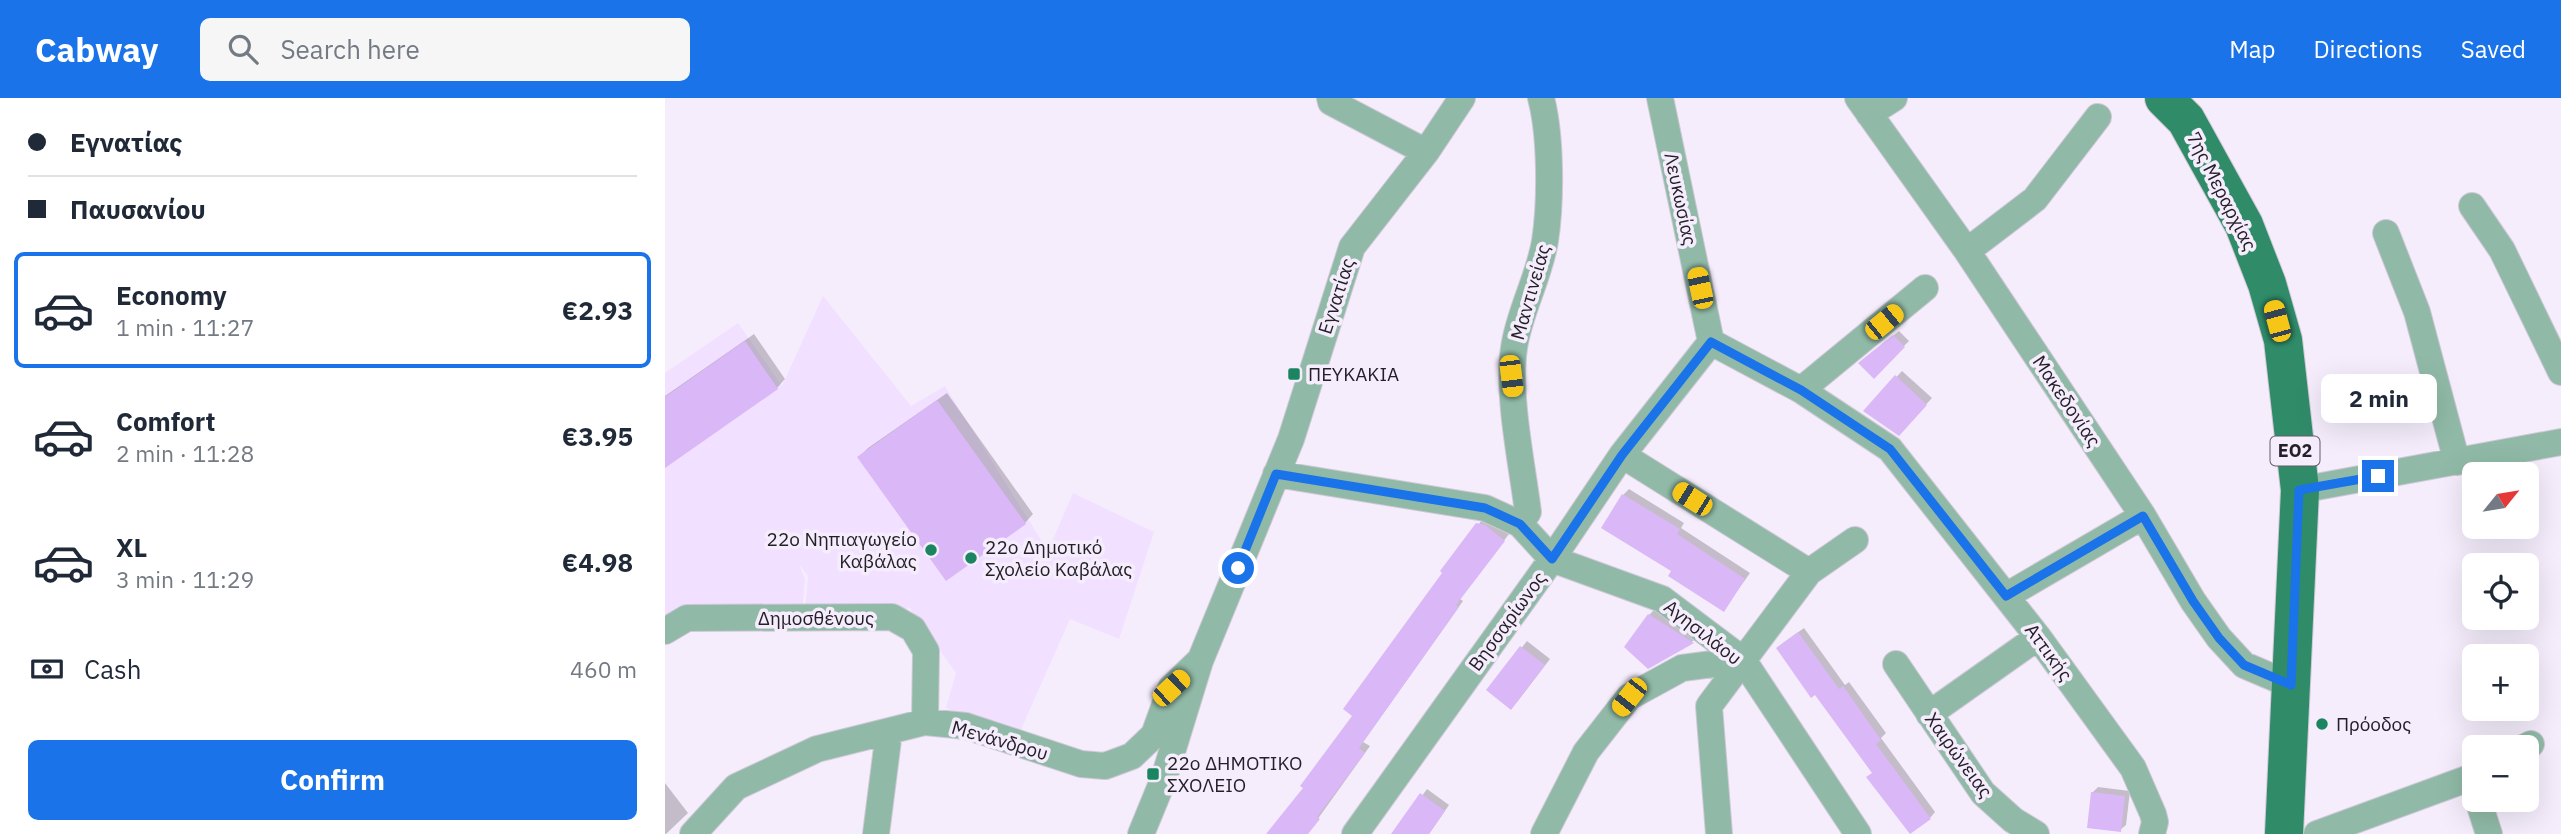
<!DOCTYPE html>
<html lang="en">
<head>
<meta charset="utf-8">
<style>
	body { margin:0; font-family:"IBM Plex Sans",sans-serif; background:#f6f6f7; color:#1f2937; height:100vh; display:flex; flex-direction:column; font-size:26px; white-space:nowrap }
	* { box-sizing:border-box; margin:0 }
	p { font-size:23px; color:#747a83 }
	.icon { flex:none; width:38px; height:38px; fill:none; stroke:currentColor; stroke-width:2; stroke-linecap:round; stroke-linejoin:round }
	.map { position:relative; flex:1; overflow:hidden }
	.panel { display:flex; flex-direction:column; background:#fff; width:665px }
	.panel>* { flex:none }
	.hud { display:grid; align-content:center; height:154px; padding:0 28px; background:#fff }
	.needle { width:46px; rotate:60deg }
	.buttons { position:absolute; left:1797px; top:364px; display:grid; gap:14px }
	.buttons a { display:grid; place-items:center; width:77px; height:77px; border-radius:10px; background:#fff; box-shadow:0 7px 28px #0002; font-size:35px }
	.end { position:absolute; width:32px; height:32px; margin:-16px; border:9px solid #1a73e8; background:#fff; box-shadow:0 0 0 4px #fff }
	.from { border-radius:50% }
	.bubble { position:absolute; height:49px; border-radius:10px; background:#fff; box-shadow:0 7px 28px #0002; font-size:23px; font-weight:700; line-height:49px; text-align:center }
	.car { position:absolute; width:21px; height:42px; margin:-21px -10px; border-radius:9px; box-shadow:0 0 5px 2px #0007; background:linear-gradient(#f5c518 24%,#345 0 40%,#f5c518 0 76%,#345 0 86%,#f5c518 0) }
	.hud b { display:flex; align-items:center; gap:24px; height:66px; font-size:26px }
	.hud b+b { border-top:2px solid #e0e1e3 }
	.hud i { width:18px; height:18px; background:#1f2937 }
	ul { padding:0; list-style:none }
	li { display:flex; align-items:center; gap:21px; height:116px; margin:0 14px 10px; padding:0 14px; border:4px solid transparent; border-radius:10px }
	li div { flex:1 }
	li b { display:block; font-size:26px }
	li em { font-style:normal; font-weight:700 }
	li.on { border-color:#1a73e8 }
	li>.icon { width:63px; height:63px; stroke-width:1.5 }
	.pay { display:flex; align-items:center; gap:18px; height:77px; padding:0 28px; font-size:26px }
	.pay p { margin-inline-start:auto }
	.primary-button { display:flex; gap:14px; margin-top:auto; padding:14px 28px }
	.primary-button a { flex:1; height:80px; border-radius:10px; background:#1a73e8; color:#fff; font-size:28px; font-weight:700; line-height:80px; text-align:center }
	header { display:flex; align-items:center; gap:42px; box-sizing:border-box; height:98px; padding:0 35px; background:#1a73e8; color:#fff }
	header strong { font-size:33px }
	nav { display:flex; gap:38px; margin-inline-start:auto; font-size:24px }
	.search { width:490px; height:63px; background:#f6f6f7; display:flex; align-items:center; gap:18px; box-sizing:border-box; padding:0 24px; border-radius:10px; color:#747a83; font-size:26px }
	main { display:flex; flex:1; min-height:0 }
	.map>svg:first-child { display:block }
	.built { fill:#f1e0ff }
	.shadow { fill:#0003 }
	.building { fill:#dab7f6 }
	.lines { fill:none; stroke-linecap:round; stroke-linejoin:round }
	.minor-casing { stroke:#cfc8d6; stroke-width:28 }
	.primary-casing { stroke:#cfc8d6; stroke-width:40 }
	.minor { stroke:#90baa7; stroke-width:26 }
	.primary { stroke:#308b69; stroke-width:38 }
	.route { stroke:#1a73e8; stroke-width:9 }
	.poi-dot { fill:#1b8561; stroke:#f5edfc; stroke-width:2.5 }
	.labels { text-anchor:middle; stroke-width:7; stroke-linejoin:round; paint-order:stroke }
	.shield { fill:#f5edfc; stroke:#625c67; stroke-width:2 }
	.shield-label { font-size:18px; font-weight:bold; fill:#231e27 }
	.street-label { font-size:19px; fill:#231e27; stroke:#f5edfc }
	.poi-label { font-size:19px; fill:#231e27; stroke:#f5edfc; text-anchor:start }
</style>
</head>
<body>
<header>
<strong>Cabway</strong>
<div class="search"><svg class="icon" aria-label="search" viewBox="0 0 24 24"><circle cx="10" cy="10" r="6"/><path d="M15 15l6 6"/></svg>Search here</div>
<nav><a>Map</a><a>Directions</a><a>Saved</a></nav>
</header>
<main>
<section class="panel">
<div class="hud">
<b><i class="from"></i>Εγνατίας</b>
<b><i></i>Παυσανίου</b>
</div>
<ul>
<li class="on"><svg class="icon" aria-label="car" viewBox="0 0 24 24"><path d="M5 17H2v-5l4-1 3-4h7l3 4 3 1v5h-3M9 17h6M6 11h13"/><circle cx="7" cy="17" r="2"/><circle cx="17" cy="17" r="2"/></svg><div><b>Economy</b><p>1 min · 11:27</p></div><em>€2.93</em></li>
<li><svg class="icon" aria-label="car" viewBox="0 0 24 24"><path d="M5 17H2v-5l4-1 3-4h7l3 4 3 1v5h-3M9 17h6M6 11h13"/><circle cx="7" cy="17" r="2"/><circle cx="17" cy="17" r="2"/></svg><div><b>Comfort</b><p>2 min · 11:28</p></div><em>€3.95</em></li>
<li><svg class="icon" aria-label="car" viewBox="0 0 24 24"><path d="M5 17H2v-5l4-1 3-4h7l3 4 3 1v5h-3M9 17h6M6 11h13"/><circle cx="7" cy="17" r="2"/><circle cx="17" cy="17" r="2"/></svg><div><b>XL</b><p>3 min · 11:29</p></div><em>€4.98</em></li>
</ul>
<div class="pay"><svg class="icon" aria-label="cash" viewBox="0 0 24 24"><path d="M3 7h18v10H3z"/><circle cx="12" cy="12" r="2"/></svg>Cash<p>460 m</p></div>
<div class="primary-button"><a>Confirm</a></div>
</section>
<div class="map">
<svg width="1896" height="736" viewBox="0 0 1896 736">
	<rect width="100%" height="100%" fill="#f5edfc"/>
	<path class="built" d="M158 198 246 308 280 288 383 453 408 395 489 434 454 541 405 521 353 638 281 610 291 575 244 509 217 529 139 526 143 478 134 466 140 481 136 527 0 529V275L73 225 117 288Z"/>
	<path class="shadow" d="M1234 233 1244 243 1209 278 1201 260Z
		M89 236 120 281 112 290 0 368V298Z
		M1237 273 1267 300 1234 336 1200 313Z
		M282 295 368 416 360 425 194 359 203 350Z
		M964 391 1019 425 1016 430 1085 475 1059 512 1009 472 958 397Z
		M818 420 826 422 844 436 795 501 798 503 698 644 705 648 642 736H603L640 689 690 617Z
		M999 502 1042 529 1028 543 983 569 984 517Z
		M1139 530 1180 587 1184 584 1221 635 1216 640 1270 714 1265 720 1208 675 1118 545Z
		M862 543 885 561 852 604 823 592Z
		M0 685 23 715 1 736H0Z
		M1433 689 1465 693 1461 727 1455 732 1427 695Z
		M762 691 784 707 764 736H729Z"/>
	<path class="building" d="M1228 237 1240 249 1209 281 1193 265Z
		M80 243 113 291 0 370V299Z
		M1230 277 1262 307 1234 338 1198 313Z
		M272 302 361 426 281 483 192 359Z
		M957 396 1015 431 1012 436 1080 481 1059 514 1003 478 1006 473 936 430Z
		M811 425 820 427 840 443 791 507 794 509 694 650 700 655 652 719 655 721 643 736H601L638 690 635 688 687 618 678 611 777 475 775 473Z
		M983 516 1029 545 983 571 959 549Z
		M1133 534 1174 591 1178 588 1216 642 1211 646 1266 721 1245 736 1201 679 1207 675 1150 597 1146 600 1111 550Z
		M855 548 880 567 846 612 821 592Z
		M1426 694 1460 698 1456 734 1422 730Z
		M755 695 780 713 764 736H726Z"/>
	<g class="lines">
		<defs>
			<path id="minor" d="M665 0 666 4 761 54
				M995 0 1046 244
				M1193 0 1302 153 1478 418 1528 503 1554 540 1579 567 1626 587
				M1204 16 1229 0
				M1807 108 1837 152 1896 274
				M1721 135 1752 214 1792 364
				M1302 153 1370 101 1433 19
				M1046 244 1136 292 1225 351 1373 539 1468 670 1488 716 1490 724 1487 736
				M1136 292 1260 190
				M957 357 1144 474
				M611 376 820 410 855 426 887 461 997 501 1078 562 1193 736
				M1635 392 1896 344
				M855 426 863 414C857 366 842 297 849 250 854 214 874 180 880 143 886 104 886 38 876 0
				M1341 498 1478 418
				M0 533 22 520 227 519 248 531 261 553 260 624
				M1231 566 1318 695 1348 722 1371 736
				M1264 616 1373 539
				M1860 649 1866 646
				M1813 702 1824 736
				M28 736 71 689 152 651 260 624 301 628 416 666 440 668 467 658 489 637 506 590 533 564
				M211 736 224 634
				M476 736 499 680 535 563 626 341 687 149 761 54 797 0
				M690 736 887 461 957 357 1046 244
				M879 736 921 654 964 599 1017 570 1078 562
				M1054 736 1044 608 1144 474 1190 442
				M1652 736 1810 678"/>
			<path id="primary" d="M1499 0 1521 22 1579 127 1602 186 1618 242 1635 392 1619 736"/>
		</defs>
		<use href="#minor" class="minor-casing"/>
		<use href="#primary" class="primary-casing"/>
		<use href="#minor" class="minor"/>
		<use href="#primary" class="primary"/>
	</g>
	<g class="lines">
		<path class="route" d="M573 470 611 376 820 410 855 426 887 461 957 357 1046 244 1136 292 1225 351 1341 498 1478 418 1528 503 1554 540 1579 567 1626 587 1634 392 1713 378"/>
	</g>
	<g class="poi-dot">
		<rect x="622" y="269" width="14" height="14" rx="3.5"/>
		<circle cx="266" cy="452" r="7"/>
		<circle cx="306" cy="460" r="7"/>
		<circle cx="1657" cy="626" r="7"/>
		<rect x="481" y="669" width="14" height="14" rx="3.5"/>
	</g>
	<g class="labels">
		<rect class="shield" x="1605.5" y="338.5" width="49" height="29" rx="5"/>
		<g class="shield-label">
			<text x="1630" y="359">ΕΟ2</text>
		</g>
		<g class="street-label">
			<text transform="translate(1557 93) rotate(63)" y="7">7ης Μεραρχίας</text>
			<text transform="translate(1016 101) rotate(78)" y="7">Λευκωσίας</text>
			<text transform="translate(865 194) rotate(-74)" y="7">Μαντινείας</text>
			<text transform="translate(671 198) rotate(-72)" y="7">Εγνατίας</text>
			<text transform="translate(1402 303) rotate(56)" y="7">Μακεδονίας</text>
			<text x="151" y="527">Δημοσθένους</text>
			<text transform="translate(842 523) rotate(-54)" y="7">Βησσαρίωνος</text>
			<text transform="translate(1038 534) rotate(38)" y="7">Αγησιλάου</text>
			<text transform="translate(1384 554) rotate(54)" y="7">Αττικής</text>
			<text transform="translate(335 642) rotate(16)" y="7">Μενάνδρου</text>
			<text transform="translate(1294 657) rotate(54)" y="7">Χαιρώνειας</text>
		</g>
		<g class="poi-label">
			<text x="643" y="283">ΠΕΥΚΑΚΙΑ</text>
			<text x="252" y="448" text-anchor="end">22ο Νηπιαγωγείο<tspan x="252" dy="22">Καβάλας</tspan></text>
			<text x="320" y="456">22ο Δημοτικό<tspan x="320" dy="22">Σχολείο Καβάλας</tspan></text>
			<text x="1671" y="633">Πρόοδος</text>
			<text x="502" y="672">22ο ΔΗΜΟΤΙΚΟ<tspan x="502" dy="22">ΣΧΟΛΕΙΟ</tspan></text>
		</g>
	</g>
</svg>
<div class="buttons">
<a><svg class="needle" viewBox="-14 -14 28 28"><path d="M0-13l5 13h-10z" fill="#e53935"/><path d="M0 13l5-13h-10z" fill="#747a83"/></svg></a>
<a><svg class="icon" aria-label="locate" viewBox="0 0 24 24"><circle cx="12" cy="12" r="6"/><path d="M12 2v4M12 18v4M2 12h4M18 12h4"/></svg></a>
<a>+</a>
<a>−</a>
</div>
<i class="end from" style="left:573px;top:470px"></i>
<i class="end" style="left:1713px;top:378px"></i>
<div class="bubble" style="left:1656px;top:276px;width:116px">2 min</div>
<i class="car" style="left:1035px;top:190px;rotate:348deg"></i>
<i class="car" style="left:1612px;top:223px;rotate:345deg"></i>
<i class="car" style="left:1219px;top:224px;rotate:51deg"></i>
<i class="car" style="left:846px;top:278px;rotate:173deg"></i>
<i class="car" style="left:1027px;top:401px;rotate:302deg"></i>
<i class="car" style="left:506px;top:590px;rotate:47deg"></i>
<i class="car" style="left:964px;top:599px;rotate:218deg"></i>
</div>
</main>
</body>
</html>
